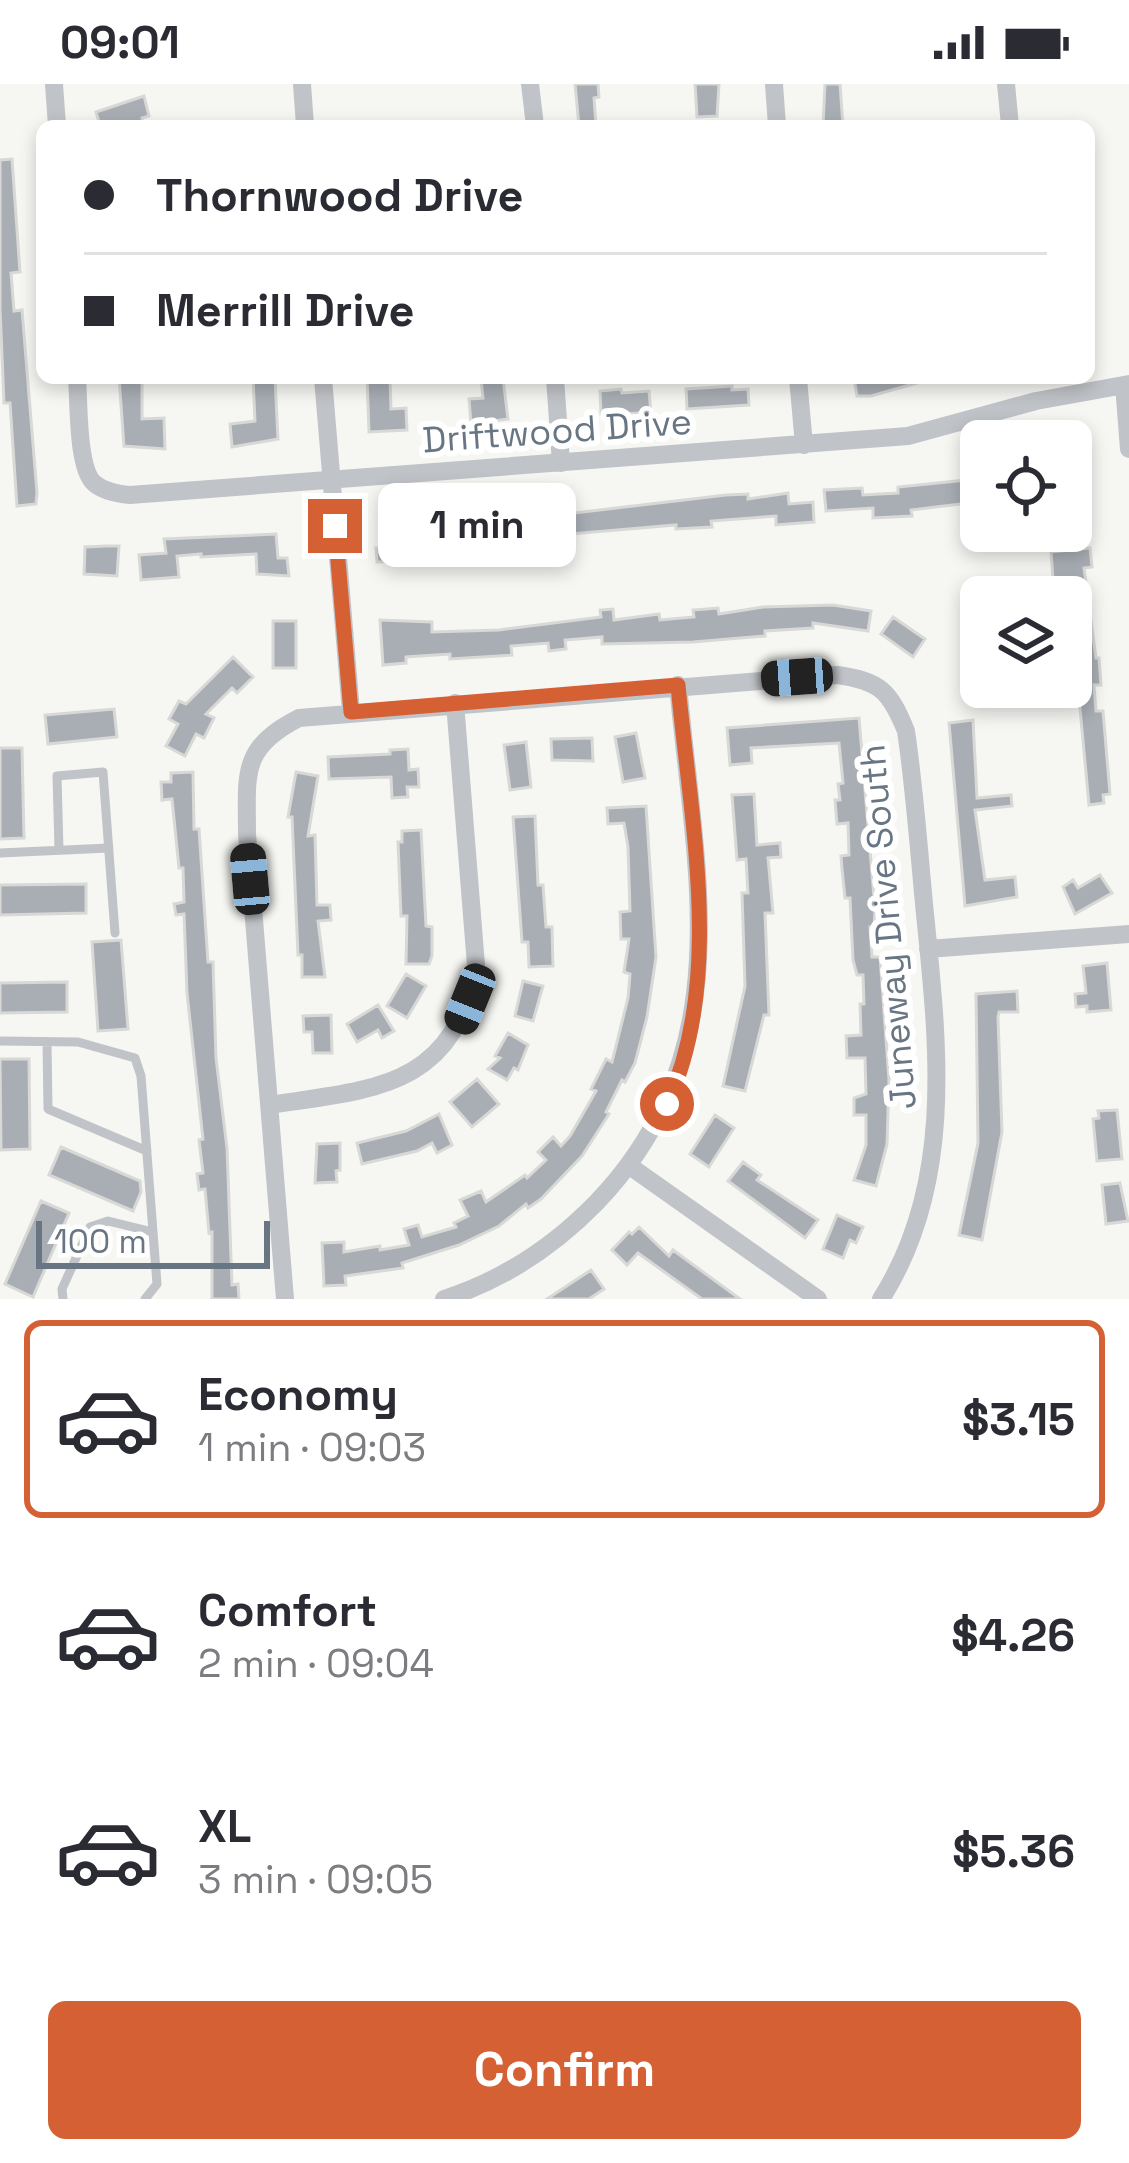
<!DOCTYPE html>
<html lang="en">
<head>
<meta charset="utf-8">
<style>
	body { margin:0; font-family:"Space Grotesk",sans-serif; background:#f7f7f7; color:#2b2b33; height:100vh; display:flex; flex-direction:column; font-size:45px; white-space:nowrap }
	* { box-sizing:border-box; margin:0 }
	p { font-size:39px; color:#7c7c81 }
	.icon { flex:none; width:66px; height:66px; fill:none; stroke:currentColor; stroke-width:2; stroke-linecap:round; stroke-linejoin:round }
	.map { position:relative; height:1215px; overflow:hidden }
	.details { display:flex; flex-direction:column; background:#fff; flex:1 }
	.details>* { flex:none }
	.banner { position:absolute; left:36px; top:36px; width:1059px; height:264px; border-radius:18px; box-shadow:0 6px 18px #0003; display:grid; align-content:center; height:264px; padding:0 48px; background:#fff }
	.fabs { position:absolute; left:960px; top:336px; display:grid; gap:24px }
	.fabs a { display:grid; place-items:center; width:132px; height:132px; border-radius:18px; background:#fff; box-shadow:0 6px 18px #0003; font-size:60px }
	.scale { position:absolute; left:36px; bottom:30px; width:234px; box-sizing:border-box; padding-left:12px; border:6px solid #687582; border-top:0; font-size:33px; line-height:42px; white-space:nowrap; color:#687582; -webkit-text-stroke:9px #fff; paint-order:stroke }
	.end { position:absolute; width:54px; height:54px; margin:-27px; border:15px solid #d56034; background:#fff; box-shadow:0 0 0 6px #fff }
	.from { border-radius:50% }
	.bubble { position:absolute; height:84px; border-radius:18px; background:#fff; box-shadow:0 6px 18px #0003; font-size:39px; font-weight:600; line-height:84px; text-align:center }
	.car { position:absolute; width:36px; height:72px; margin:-36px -18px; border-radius:15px; box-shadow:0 0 9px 3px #0007; background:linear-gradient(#222 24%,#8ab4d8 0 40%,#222 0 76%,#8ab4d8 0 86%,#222 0) }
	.banner b { display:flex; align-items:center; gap:42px; height:114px; font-size:45px }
	.banner b+b { border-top:3px solid #e1e1e2 }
	.banner i { width:30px; height:30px; background:#2b2b33 }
	ul { padding:21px 0 0; list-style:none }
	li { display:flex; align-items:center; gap:36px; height:198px; margin:0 24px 18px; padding:0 24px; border:6px solid transparent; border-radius:18px }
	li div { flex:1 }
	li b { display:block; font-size:45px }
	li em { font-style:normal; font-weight:600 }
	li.selected { border-color:#d56034 }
	li>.icon { width:108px; height:108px; stroke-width:1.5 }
	.cta { display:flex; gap:24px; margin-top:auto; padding:24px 48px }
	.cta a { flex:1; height:138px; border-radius:18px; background:#d56034; color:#fff; font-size:48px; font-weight:600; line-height:138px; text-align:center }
	.status { display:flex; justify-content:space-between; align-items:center; height:84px; padding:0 60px; background:#fff; direction:ltr }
	.status svg { height:33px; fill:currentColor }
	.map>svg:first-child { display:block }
	.building { fill:#a8aeb4; stroke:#d8d8d6; stroke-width:3 }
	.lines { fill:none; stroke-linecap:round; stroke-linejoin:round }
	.lane { stroke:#c0c3c7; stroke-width:9 }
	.street { stroke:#c0c3c7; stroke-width:18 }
	.route { stroke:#d56034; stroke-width:15 }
	.labels { text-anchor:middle; stroke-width:12; stroke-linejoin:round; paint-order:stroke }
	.street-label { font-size:36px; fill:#687582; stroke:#fff }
</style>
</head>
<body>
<div class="status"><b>09:01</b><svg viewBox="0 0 49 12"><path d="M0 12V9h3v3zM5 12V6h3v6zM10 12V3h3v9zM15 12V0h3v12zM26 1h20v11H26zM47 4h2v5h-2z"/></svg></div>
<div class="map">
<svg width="1129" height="1215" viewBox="0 0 1129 1215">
	<rect width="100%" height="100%" fill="#f6f6f3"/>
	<path class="building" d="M575 0H598L599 13 594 14 596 42H579Z
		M695 0H719L717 32 697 33Z
		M825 0H840L843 42H823Z
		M144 12 149 32 142 34 144 42H100L96 28Z
		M12 75 20 188 11 189 14 227 22 226 37 409 36 420 17 422 10 319H4L0 224V76Z
		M119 294H142V335L164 334 165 365 124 362Z
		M253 294H275L278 355 232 363 230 340 255 337Z
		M367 294H390L391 325 406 324 407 346 369 348Z
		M481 294H503L508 335 471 340 469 315 483 314Z
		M854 294H931V295L871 312H857Z
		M732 302V306L748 305 749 321 687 325 686 305Z
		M621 305 622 309 649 307 651 329 601 330 600 307Z
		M967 396 969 419 911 426 912 432 873 434V424L826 427 824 406 862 404 863 411 898 409V403Z
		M788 409 789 420 813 418 814 438 776 441V432L711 437 712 443 676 445V441L546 452 547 461 534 462V453H525V449L465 453V458L407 462 408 477 377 478 376 464H387L386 439 574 429 726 411 748 410V415Z
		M276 450 278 474H287L289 492 257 490 256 470 201 473V470L177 472 179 493 141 496 139 471 166 469 164 455Z
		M107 462H119L117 492 84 490 85 463Z
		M1090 464 1092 483 1084 484 1096 574H1099L1101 601H1094L1096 627H1103L1110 710 1103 711 1104 719 1089 721 1079 614H1072L1071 584H1076L1071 501 1066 502 1065 494 1053 495 1051 468Z
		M833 521 871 527 868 547 813 539V544L765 547V552L693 558 602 560V553L565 556 566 565 549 567 548 559 511 562 512 571 450 575V570L406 573V579L383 581 380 536 432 538V548L499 546 601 533 600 526 613 525 614 536 659 530 660 536 694 533 693 526 718 524 719 530 763 523Z
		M893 533 925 555 913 573 881 550Z
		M273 537H296V584H273Z
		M233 573 253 593 237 609 232 604 206 630 214 634 204 654 196 650 185 672 166 662 178 640 169 635 179 617 186 620Z
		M114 625 117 653 48 660 45 631Z
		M859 634 875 826 874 843H870L872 873H880L889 996 887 1060 876 1102 854 1096 866 1061V1031H854V1014L866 1010 865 974H847L846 952 861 951 860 920H864L863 891H857L853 876 850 814H845L842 785 841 772 849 771 848 739 837 740 835 716H840L838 700 843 699 839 659 751 664 752 679 730 681 727 644Z
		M973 636 977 714 1011 711 1012 722 975 726 985 796 1015 793 1017 813 965 822 949 639Z
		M636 649 645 694 623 698 615 653Z
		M592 654 593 677 552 676 551 655Z
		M526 658 531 703 510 706 504 661Z
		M0 664H22L24 754 0 755Z
		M408 665 409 686 418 685 419 703H407L408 713 392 714 391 693 329 695 328 673 390 670V666Z
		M193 688 194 745H199L208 878H213L216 974 227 1064 232 1201 238 1200 239 1215H212V1148L209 1149 205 1105 199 1106 197 1090 203 1089 199 1056 203 1055 187 909 184 830 176 831 174 820 184 818 183 784H179L172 715 162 716 161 698H171V689Z
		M296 688 318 692 308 752 315 751 317 821H330L331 836 318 837 325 893H302V871H298L292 733H288Z
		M754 710 757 761 780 759 781 773 768 774 773 829H765L769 931H764L745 1007 723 1002 745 902 742 809H748L746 775 737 776 732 711Z
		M646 722 656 873 647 933 635 979 625 998 622 996 606 1028 609 1030 582 1072 541 1115 528 1124 526 1120 499 1142 459 1161 402 1179 403 1184 345 1192 346 1201 324 1202 322 1159 344 1158V1168L380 1162V1166L409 1161 404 1145 418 1141 422 1153 456 1143 454 1139 468 1132 460 1116 481 1107 486 1118 525 1091 527 1094 546 1076 538 1068 553 1053 561 1062 570 1052 596 1007 591 1005 606 975 612 978 628 914 630 890 624 888 629 855H621L620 828 630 827 628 763 624 739 608 740 607 724Z
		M535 732 538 801H543L546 843H552L553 882 529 883 528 858H522L513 733Z
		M421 746 426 842 432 843V872L429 880H406L407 832H401L398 758H402V747Z
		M1100 791 1112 809 1075 830 1063 803 1073 796 1078 804Z
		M86 800V829L0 831V801Z
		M121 856 128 945 98 947 92 858Z
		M1107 879 1111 926 1087 928V922L1076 923 1075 910 1086 909 1083 882Z
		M406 890 426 902 407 934 387 922Z
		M523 897 543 902 533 937 515 932Z
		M67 898V928L0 929V899Z
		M1017 907 1018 928H999L998 933 1002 1048 982 1156 959 1151 978 1059 976 910Z
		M378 921 394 947 382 954 378 946 357 958 347 940Z
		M331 931 332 969H313L312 948H304L303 932Z
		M508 949 528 961 518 986 514 984 507 996 488 985 500 974 495 972Z
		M0 975H29L30 1065 1 1066Z
		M477 995 499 1020 472 1043 450 1018Z
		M1117 1026 1122 1075 1097 1077 1093 1035 1099 1034 1098 1027Z
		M439 1030 452 1061 437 1069 432 1059 417 1067 362 1080 357 1059 406 1047Z
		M715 1031 734 1044 709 1083 690 1070Z
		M340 1059V1086L336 1087 337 1098 315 1099 317 1060Z
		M61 1063 140 1097 141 1108 133 1127 49 1091Z
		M743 1078 761 1091 757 1096 818 1136 805 1154 728 1097Z
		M1120 1099 1128 1137 1106 1140 1102 1101Z
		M41 1117 69 1129 33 1213 5 1200Z
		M837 1131 863 1143 856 1159 850 1156 843 1174 823 1165Z
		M639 1143 669 1172 673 1166 740 1215H702L638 1169 627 1181 612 1166 629 1148 632 1150Z
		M591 1186 604 1205 589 1215H547Z"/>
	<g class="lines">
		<path class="lane" d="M59 766 57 692 103 688 115 849
			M0 769 109 764
			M0 957 78 958 135 974 141 992 157 1200 145 1215
			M47 958 48 1025 147 1067
			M63 1215 62 1205 90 1143 108 1137 153 1148"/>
		<path class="street" d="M54 0 57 42
			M302 0 305 42
			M530 0 535 42
			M774 0 777 42
			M1006 0 1010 42
			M77 294C79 317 77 384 94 399 103 407 119 410 130 411L908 352 1036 317 1129 300
			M323 294 351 628
			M555 294 561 379
			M798 294 804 361
			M1124 301 1129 365
			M928 865 1129 850
			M270 1021C375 1005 454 1004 476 881L455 619
			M631 1083 818 1215
			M285 1215 247 750C247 690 240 664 299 634L837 591C880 597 890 607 906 647 915 708 919 769 925 830 938 960 955 1099 881 1215
			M444 1215C503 1196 553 1163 596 1119 742 967 695 789 678 601"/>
	</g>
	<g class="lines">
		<path class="route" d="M335 442 351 628 678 601C690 733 725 896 667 1020"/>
	</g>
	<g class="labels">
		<g class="street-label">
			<text transform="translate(557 346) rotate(-4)" y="13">Driftwood Drive</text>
			<text transform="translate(887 843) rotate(-95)" y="13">Juneway Drive South</text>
		</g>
	</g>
</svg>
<div class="fabs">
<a><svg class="icon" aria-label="locate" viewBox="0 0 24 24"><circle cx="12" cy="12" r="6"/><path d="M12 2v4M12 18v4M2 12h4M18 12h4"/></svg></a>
<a><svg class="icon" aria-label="layers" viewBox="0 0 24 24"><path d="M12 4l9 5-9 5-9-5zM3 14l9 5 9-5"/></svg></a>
</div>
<div class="scale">100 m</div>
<i class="end from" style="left:667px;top:1020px"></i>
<i class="end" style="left:335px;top:442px"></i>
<div class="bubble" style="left:378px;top:399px;width:198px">1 min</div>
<i class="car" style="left:797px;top:593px;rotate:266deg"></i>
<i class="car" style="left:250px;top:795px;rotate:355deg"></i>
<i class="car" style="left:470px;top:915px;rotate:202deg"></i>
<div class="banner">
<b><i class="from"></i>Thornwood Drive</b>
<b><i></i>Merrill Drive</b>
</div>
</div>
<section class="details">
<ul>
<li class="selected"><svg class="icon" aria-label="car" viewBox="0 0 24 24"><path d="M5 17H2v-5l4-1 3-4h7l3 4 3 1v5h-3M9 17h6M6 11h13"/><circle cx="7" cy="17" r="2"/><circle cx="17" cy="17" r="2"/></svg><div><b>Economy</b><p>1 min · 09:03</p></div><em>$3.15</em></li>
<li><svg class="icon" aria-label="car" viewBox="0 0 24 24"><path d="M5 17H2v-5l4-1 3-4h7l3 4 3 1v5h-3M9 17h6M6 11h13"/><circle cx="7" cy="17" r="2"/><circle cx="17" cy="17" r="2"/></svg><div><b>Comfort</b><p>2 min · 09:04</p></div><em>$4.26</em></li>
<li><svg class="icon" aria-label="car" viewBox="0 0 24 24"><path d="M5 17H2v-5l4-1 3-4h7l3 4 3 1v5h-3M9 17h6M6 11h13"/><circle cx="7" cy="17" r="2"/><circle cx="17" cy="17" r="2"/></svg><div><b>XL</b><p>3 min · 09:05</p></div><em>$5.36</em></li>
</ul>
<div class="cta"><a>Confirm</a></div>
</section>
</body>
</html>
